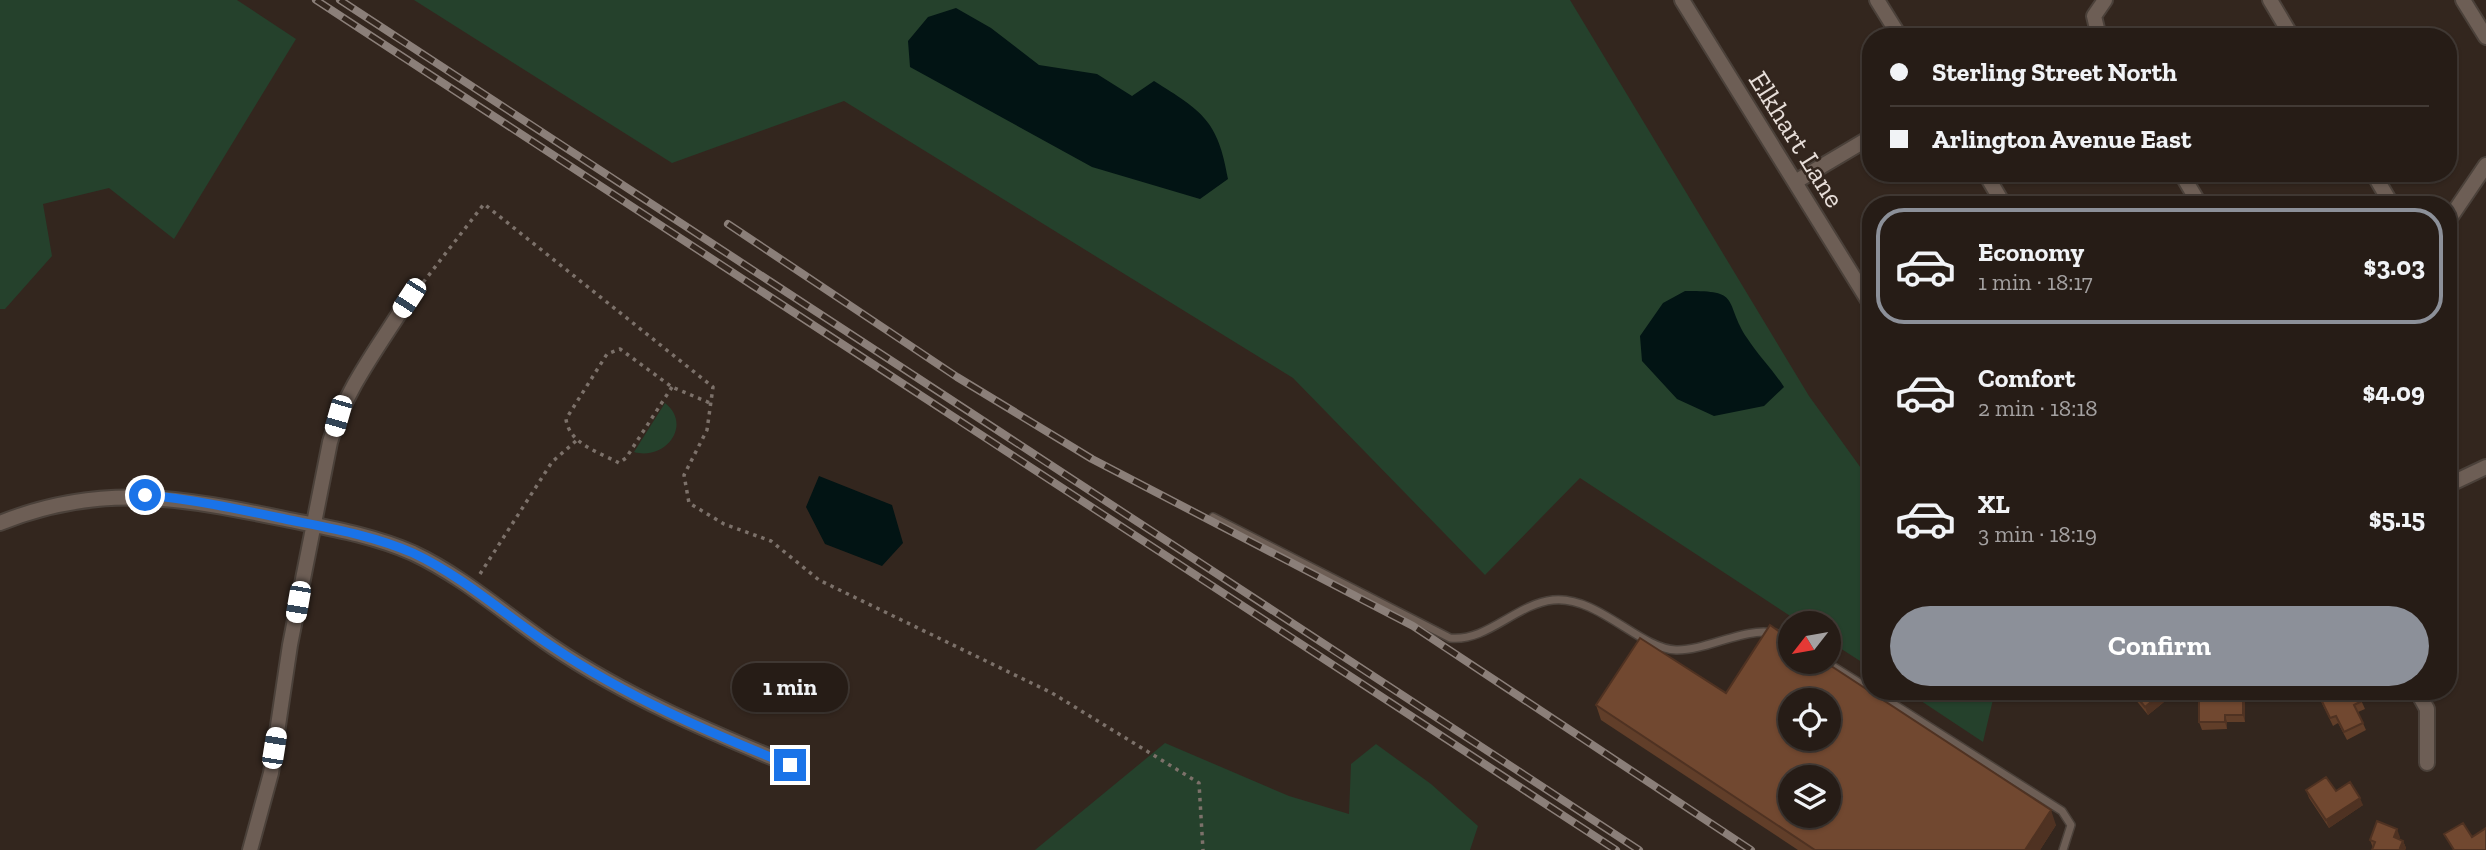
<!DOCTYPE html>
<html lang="en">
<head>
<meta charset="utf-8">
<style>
	body { margin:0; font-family:"Zilla Slab",serif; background:#2e251f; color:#f1f3f6; height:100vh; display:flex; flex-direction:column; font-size:26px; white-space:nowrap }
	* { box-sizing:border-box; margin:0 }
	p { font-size:23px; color:#a4a1a1 }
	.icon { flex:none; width:38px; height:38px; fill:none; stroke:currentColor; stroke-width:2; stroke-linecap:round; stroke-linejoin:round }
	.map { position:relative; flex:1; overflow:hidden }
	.panel { position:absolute; left:1862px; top:196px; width:595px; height:504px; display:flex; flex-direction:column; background:#261c16; border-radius:28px; box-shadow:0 2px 5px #0004,0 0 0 2px #423a35 }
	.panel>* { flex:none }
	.guide { position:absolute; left:1862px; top:28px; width:595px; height:154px; border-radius:28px; box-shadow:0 2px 5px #0004,0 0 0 2px #423a35; display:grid; align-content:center; height:154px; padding:0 28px; background:#261c16 }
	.needle { width:46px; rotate:239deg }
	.fabs { position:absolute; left:1778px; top:611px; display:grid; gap:14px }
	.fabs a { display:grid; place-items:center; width:63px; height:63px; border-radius:50%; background:#261c16; box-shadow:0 2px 5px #0004,0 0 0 2px #423a35; font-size:35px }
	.end { position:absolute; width:32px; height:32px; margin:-16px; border:9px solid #1a73e8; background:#fff; box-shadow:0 0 0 4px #fff }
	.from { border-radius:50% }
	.bubble { position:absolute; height:49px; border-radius:24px; background:#261c16; box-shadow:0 2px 5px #0004,0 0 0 2px #423a35; font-size:23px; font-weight:800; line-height:49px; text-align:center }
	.car { position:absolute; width:21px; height:42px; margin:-21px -10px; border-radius:9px; box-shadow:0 0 5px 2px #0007; background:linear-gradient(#fff 24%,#345 0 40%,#fff 0 76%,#345 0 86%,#fff 0) }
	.guide b { display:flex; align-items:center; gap:24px; height:66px; font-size:26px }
	.guide b+b { border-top:2px solid #423a35 }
	.guide i { width:18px; height:18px; background:#f1f3f6 }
	ul { padding:12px 0 0; list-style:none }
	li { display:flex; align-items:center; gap:21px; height:116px; margin:0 14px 10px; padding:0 14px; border:4px solid transparent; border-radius:28px }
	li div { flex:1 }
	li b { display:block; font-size:26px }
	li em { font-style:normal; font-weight:800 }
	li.current { border-color:#8c9099 }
	li>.icon { width:63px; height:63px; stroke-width:1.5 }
	.action { display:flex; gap:14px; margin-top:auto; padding:14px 28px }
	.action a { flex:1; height:80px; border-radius:42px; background:#8c9099; color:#fff; font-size:28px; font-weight:800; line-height:80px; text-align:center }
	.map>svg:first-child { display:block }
	.green { fill:#25412c }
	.water { fill:#021414 }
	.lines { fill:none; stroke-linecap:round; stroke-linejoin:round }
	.lane-casing { stroke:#4b413a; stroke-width:10 }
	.street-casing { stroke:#4b413a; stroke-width:18 }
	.path { stroke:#7c716a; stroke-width:3.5; stroke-dasharray:3.5 5; stroke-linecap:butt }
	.lane { stroke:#6d5e55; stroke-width:7 }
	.street { stroke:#6d5e55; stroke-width:14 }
	.rail-casing { stroke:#8b7f79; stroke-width:8 }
	.rail { stroke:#33261e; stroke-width:5; stroke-dasharray:16; stroke-linecap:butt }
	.wall { fill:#613e29 }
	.shaded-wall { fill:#4f3222 }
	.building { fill:#714830; stroke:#4f3222; stroke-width:2; fill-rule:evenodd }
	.route { stroke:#1a73e8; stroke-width:9 }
	.labels { text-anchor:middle; stroke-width:5; stroke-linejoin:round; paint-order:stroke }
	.street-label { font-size:28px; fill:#e7ded9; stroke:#33261e }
</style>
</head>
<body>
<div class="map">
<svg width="2486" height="850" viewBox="0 0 2486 850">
	<rect width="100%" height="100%" fill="#33261e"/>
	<path class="green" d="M0 0H237L296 39 174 239 109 188 43 204 52 256 5 309H0Z
		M414 0H1570L1809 396 1871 482V668L1829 641V623H1801L1580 478 1485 575 1293 378 844 101 672 163Z
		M665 403C693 425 665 461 634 452Z
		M1906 691H1995L1983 742Z
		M1165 743 1289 796 1349 814 1351 764 1376 744 1431 784 1478 826 1470 850H1035Z"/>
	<path class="water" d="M956 8 991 28 1039 65 1097 74 1132 96 1154 81C1202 111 1218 120 1228 179L1200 199 1092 167 910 67 908 41 928 17Z
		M1685 291C1743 290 1723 301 1747 338 1758 355 1773 370 1784 387L1764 406 1714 416 1677 399 1642 361 1640 336 1663 303Z
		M819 476 892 505 903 543 882 566 825 544 806 507Z"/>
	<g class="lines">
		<defs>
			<path id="lane" d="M1213 517 1450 638C1487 642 1516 604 1553 600 1597 595 1640 649 1676 650 1712 651 1756 618 1790 639
				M1826 662 1871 690
				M1873 691 2062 811 2071 825 2063 850"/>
			<path id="street" d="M1682 0 1871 305
				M1877 0 1900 37
				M2270 0 2292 37
				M2463 0 2486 37
				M2099 37 2094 16 2105 0
				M1985 173 2004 205
				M2181 173 2200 205
				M2373 173 2392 205
				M1795 182 1871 137
				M2448 221 2486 165
				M2448 485 2486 467
				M0 523C101 482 183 498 285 519 329 528 372 535 413 553 464 577 507 616 553 647 627 697 708 731 790 765
				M2417 691 2427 709V763
				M250 850 271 773 290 645 330 442C345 389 380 345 409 298"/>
		</defs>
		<use href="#lane" class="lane-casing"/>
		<use href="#street" class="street-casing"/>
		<path class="path" d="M418 289 484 204 713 387 707 430 684 475 689 503 724 524 771 541 819 580 1052 693 1199 783 1203 850
			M672 387 626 458 619 463C599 452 569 444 566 419L607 354 620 349 672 387 710 403
			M480 574 552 462 577 440"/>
		<use href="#lane" class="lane"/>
		<use href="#street" class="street"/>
		<defs>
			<path id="rail" d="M316 0 1616 850
				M340 0 1639 850
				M728 224 957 377 1092 459 1413 626 1751 850"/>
		</defs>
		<use href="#rail" class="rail-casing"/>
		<use href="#rail" class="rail"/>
	</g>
	<path class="wall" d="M2132 691 2175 693 2148 715 2135 699Z
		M2199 691H2224L2225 694H2243L2245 701V722H2227V729L2202 730 2199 722Z
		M2316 691H2357L2365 709 2358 712 2366 730 2347 740 2338 723 2333 726Z
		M1726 693 2056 825 2040 850H1798L1601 720 1596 705Z
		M2306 790 2336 791 2363 805 2329 828 2309 798Z
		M2400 837 2399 839 2403 841 2406 848 2405 850 2373 848 2370 840Z"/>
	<path class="shaded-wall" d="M2164 691H2174L2175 693 2148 715 2145 707Z
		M2243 694 2245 701V722L2243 715Z
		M2225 715 2227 722V729L2225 722Z
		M2360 798 2363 805 2329 828 2326 820Z
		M2051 810 2056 825 2040 850H2025Z
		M2397 829 2400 837 2396 845 2394 837Z
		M2403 841 2406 848 2405 850 2400 848Z"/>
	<path class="building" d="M1770 625 1790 639V662H1825L2051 810 2025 850H1815L1596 705 1640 638 1726 693ZM1790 700H1829V738H1790ZM1790 777H1829V816H1790Z
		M2132 691H2164L2145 707Z
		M2199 691H2223V694H2243V715H2225V722H2199Z
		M2317 691H2357L2362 701 2354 705 2363 723 2344 732 2336 716 2330 718Z
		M2326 777 2336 791 2350 782 2360 798 2326 820 2306 790Z
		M2377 821 2397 829 2394 837 2403 841 2400 848 2404 850H2372L2375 842 2370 840Z
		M2463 823 2472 837 2486 828V850H2454L2444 834Z"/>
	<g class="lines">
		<path class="route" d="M145 495C192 499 238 509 285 519 329 528 372 535 413 553 464 577 506 616 553 647 627 697 708 732 790 765"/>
	</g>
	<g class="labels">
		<g class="street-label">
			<text transform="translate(1797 139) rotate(58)" y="10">Elkhart Lane</text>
		</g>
	</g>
</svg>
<div class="fabs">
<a><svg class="needle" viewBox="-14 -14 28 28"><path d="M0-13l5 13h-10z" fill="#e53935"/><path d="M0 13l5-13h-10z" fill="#a4a1a1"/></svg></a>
<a><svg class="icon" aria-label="locate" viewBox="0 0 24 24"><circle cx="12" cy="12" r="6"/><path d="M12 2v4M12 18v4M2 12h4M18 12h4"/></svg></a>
<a><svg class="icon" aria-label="layers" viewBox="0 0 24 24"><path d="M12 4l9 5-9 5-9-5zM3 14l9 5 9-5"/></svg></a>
</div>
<i class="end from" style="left:145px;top:495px"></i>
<i class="end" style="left:790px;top:765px"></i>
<div class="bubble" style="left:732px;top:663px;width:116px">1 min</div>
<i class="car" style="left:409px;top:298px;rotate:213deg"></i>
<i class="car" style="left:338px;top:416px;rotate:196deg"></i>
<i class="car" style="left:298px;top:602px;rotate:190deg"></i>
<i class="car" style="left:274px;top:748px;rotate:9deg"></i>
<div class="guide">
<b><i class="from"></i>Sterling Street North</b>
<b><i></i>Arlington Avenue East</b>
</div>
<section class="panel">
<ul>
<li class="current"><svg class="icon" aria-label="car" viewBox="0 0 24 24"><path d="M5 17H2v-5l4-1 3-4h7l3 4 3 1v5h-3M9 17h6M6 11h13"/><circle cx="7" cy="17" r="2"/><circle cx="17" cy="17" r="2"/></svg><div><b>Economy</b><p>1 min · 18:17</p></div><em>$3.03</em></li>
<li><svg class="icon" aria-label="car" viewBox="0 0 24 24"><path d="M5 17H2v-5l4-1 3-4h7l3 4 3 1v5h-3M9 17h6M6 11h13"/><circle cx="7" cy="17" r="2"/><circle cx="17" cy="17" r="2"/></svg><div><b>Comfort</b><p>2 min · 18:18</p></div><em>$4.09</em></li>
<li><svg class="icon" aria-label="car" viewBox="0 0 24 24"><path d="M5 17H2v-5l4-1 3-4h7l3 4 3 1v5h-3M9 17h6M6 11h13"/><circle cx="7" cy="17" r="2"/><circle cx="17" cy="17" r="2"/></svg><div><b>XL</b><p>3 min · 18:19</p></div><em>$5.15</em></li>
</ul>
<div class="action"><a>Confirm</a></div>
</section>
</div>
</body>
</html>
